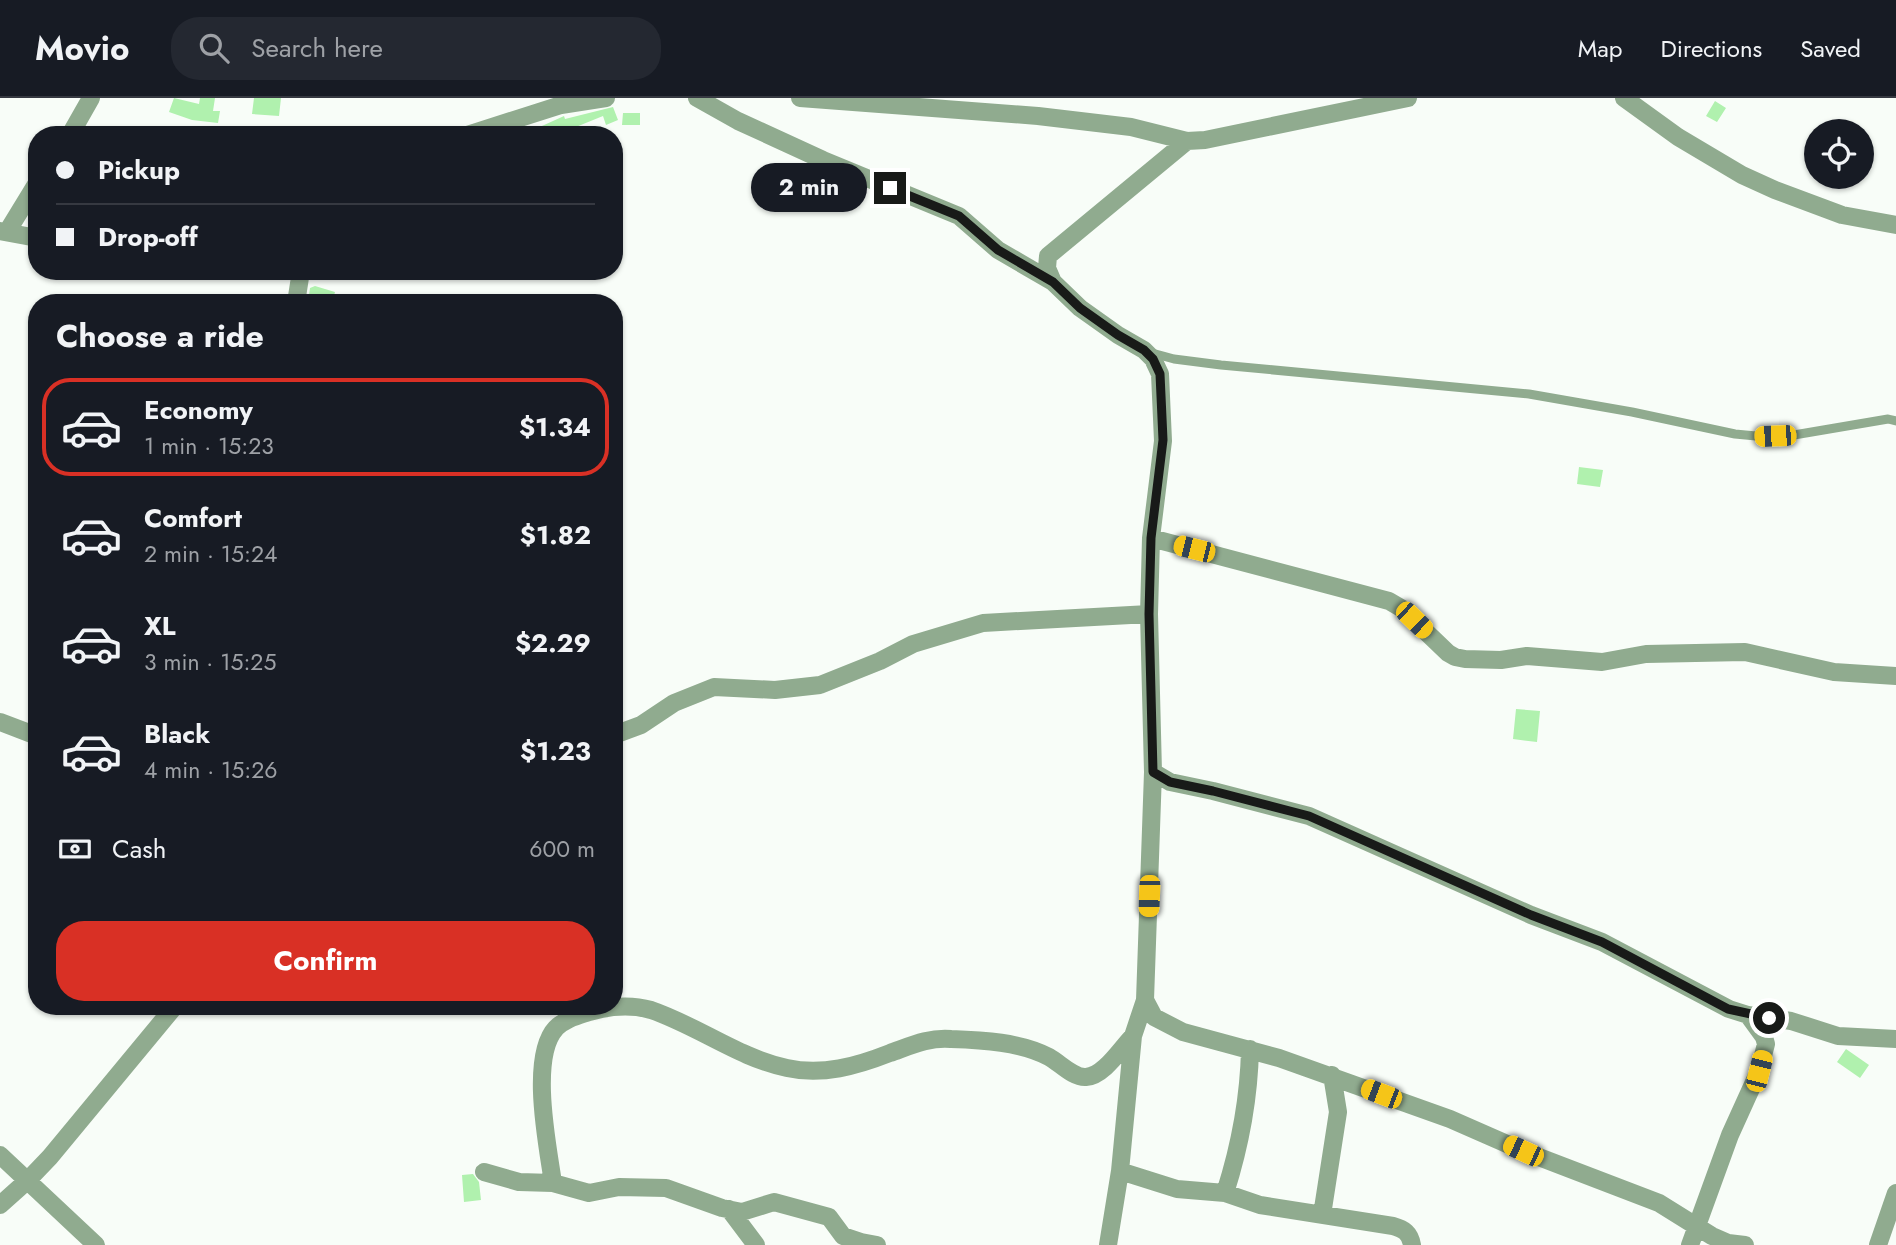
<!DOCTYPE html>
<html lang="en">
<head>
<meta charset="utf-8">
<style>
	body { margin:0; font-family:Jost,sans-serif; background:#242831; color:#f1f3f6; height:100vh; display:flex; flex-direction:column; font-size:26px; white-space:nowrap }
	* { box-sizing:border-box; margin:0 }
	p { font-size:23px; color:#9ea1a6 }
	.icon { flex:none; width:38px; height:38px; fill:none; stroke:currentColor; stroke-width:2; stroke-linecap:round; stroke-linejoin:round }
	.map { position:relative; flex:1; overflow:hidden }
	.side { position:absolute; left:28px; top:196px; width:595px; height:721px; display:flex; flex-direction:column; background:#171b24; border-radius:28px; box-shadow:0 2px 5px #0004 }
	.side>* { flex:none }
	.hud { position:absolute; left:28px; top:28px; width:595px; height:154px; border-radius:28px; box-shadow:0 2px 5px #0004; display:grid; align-content:center; height:154px; padding:0 28px; background:#171b24 }
	.controls { position:absolute; left:1804px; top:21px; display:grid; gap:14px }
	.controls a { display:grid; place-items:center; width:70px; height:70px; border-radius:50%; background:#171b24; box-shadow:0 2px 5px #0004; font-size:35px }
	.end { position:absolute; width:32px; height:32px; margin:-16px; border:9px solid #181a18; background:#fff; box-shadow:0 0 0 4px #fff }
	.from { border-radius:50% }
	.bubble { position:absolute; height:49px; border-radius:24px; background:#171b24; box-shadow:0 2px 5px #0004; font-size:23px; font-weight:700; line-height:49px; text-align:center }
	.car { position:absolute; width:21px; height:42px; margin:-21px -10px; border-radius:9px; box-shadow:0 0 5px 2px #0007; background:linear-gradient(#f5c518 24%,#345 0 40%,#f5c518 0 76%,#345 0 86%,#f5c518 0) }
	.hud b { display:flex; align-items:center; gap:24px; height:66px; font-size:26px }
	.hud b+b { border-top:2px solid #363941 }
	.hud i { width:18px; height:18px; background:#f1f3f6 }
	ul { padding:0; list-style:none }
	li { display:flex; align-items:center; gap:21px; height:98px; margin:0 14px 10px; padding:0 14px; border:4px solid transparent; border-radius:28px }
	li div { flex:1 }
	li b { display:block; font-size:26px }
	li em { font-style:normal; font-weight:700 }
	li.active { border-color:#d93025 }
	li>.icon { width:63px; height:63px; stroke-width:1.5 }
	h2 { padding:0 28px; font-size:32px; line-height:84px }
	.pay { display:flex; align-items:center; gap:18px; height:77px; padding:0 28px; font-size:26px }
	.pay p { margin-inline-start:auto }
	.button { display:flex; gap:14px; margin-top:auto; padding:14px 28px }
	.button a { flex:1; height:80px; border-radius:28px; background:#d93025; color:#fff; font-size:28px; font-weight:700; line-height:80px; text-align:center }
	header { display:flex; align-items:center; gap:42px; box-sizing:border-box; height:98px; padding:0 35px; background:#171b24; border-bottom:2px solid #363941 }
	header strong { font-size:33px }
	nav { display:flex; gap:38px; margin-inline-start:auto; font-size:24px }
	.search { width:490px; height:63px; background:#242831; display:flex; align-items:center; gap:18px; box-sizing:border-box; padding:0 24px; border-radius:28px; color:#9ea1a6; font-size:26px }
	.map>svg:first-child { display:block }
	.building { fill:#b0f1ae }
	.lines { fill:none; stroke-linecap:round; stroke-linejoin:round }
	.lane { stroke:#90ab8f; stroke-width:9 }
	.street { stroke:#90ab8f; stroke-width:18 }
	.route { stroke:#181a18; stroke-width:9 }
</style>
</head>
<body>
<header>
<strong>Movio</strong>
<div class="search"><svg class="icon" aria-label="search" viewBox="0 0 24 24"><circle cx="10" cy="10" r="6"/><path d="M15 15l6 6"/></svg>Search here</div>
<nav><a>Map</a><a>Directions</a><a>Saved</a></nav>
</header>
<div class="map">
<svg width="1896" height="1147" viewBox="0 0 1896 1147">
	<rect width="100%" height="100%" fill="#f8fdf8"/>
	<path class="building" d="M174 0 199 6 200 0H215L213 13H220L218 25 192 22 169 14Z
		M254 0H281L279 18 252 16Z
		M1715 3 1726 10 1717 24 1706 18Z
		M613 9 618 22 606 27 603 18 571 31 574 37H522L564 18 565 21Z
		M623 15H640V27H622Z
		M315 188 335 194 332 205H308L310 190Z
		M1579 369 1603 372 1600 389 1577 386Z
		M1516 611 1540 613 1537 644 1513 641Z
		M1846 951 1869 967 1860 980 1837 964Z
		M473 1076 479 1084 481 1102 464 1104 462 1077Z"/>
	<g class="lines">
		<path class="lane" d="M1152 255 1174 261 1221 267 1529 296 1632 314 1735 336 1756 338 1794 337 1888 321 1896 323"/>
		<path class="street" d="M697 0 738 23 823 62 959 118 998 152 1053 184
			M800 0 1038 18 1131 29 1187 43 1205 42 1408 0
			M1624 0 1678 39 1742 77 1775 92 1842 117 1896 127
			M70 37 91 0
			M467 37 561 7 606 0
			M0 133 37 140
			M7 134 37 85
			M296 205 301 173
			M1151 440 1389 503 1401 510 1448 555 1455 559 1465 561 1501 562 1527 558 1602 564 1646 556 1745 554 1834 574 1896 578
			M0 624 37 638
			M614 637 641 627 674 605 714 589 775 592 820 587 880 563 913 546 983 525 1149 516
			M1153 674 1170 684 1213 693 1309 718 1531 817 1602 844 1729 911 1748 917 1791 923 1838 938 1896 941
			M1145 902 1154 919 1183 934 1279 960 1450 1021 1523 1053 1659 1105 1712 1138 1728 1145 1745 1147
			M0 1057 96 1147
			M1120 1073 1177 1091 1225 1095 1260 1107 1393 1128C1404 1131 1410 1135 1412 1147
			M484 1074 519 1084 553 1085 589 1095 619 1089 666 1090 722 1110 742 1114 774 1104 829 1119 843 1138 861 1144 877 1147
			M553 1085C548 1049 529 959 556 930 565 921 577 918 589 914 610 908 630 906 651 912 698 928 739 960 787 970 822 978 857 968 890 955 910 948 929 939 951 941 982 942 1021 944 1049 959 1060 965 1073 980 1086 979 1104 978 1121 950 1133 938
			M1225 1095C1240 1048 1249 1001 1250 951
			M0 1107 28 1082 50 1059 175 908
			M729 1111 756 1147
			M1322 1117 1338 1014 1332 977
			M1108 1147 1120 1073 1133 938 1145 902 1153 674 1149 516 1151 440 1163 343 1160 276 1153 261 1144 252 1118 237 1080 210 1053 184 1047 170 1048 158 1187 43
			M1690 1147 1730 1037 1759 973 1766 946 1764 939 1748 917
			M1878 1147 1896 1095"/>
	</g>
	<g class="lines">
		<path class="route" d="M890 90 959 118 998 152 1053 184 1080 210 1118 237 1144 252 1153 261 1160 276 1163 342 1151 440 1149 516 1153 674 1170 684 1213 693 1309 718 1531 817 1602 844 1728 911 1769 920"/>
	</g>
</svg>
<div class="controls">
<a><svg class="icon" aria-label="locate" viewBox="0 0 24 24"><circle cx="12" cy="12" r="6"/><path d="M12 2v4M12 18v4M2 12h4M18 12h4"/></svg></a>
</div>
<i class="end from" style="left:1769px;top:920px"></i>
<i class="end" style="left:890px;top:90px"></i>
<div class="bubble" style="left:751px;top:65px;width:116px">2 min</div>
<i class="car" style="left:1775px;top:338px;rotate:268deg"></i>
<i class="car" style="left:1194px;top:451px;rotate:284deg"></i>
<i class="car" style="left:1414px;top:522px;rotate:134deg"></i>
<i class="car" style="left:1149px;top:798px;rotate:182deg"></i>
<i class="car" style="left:1759px;top:973px;rotate:14deg"></i>
<i class="car" style="left:1381px;top:996px;rotate:291deg"></i>
<i class="car" style="left:1523px;top:1053px;rotate:295deg"></i>
<div class="hud">
<b><i class="from"></i>Pickup</b>
<b><i></i>Drop-off</b>
</div>
<section class="side">
<h2>Choose a ride</h2>
<ul>
<li class="active"><svg class="icon" aria-label="car" viewBox="0 0 24 24"><path d="M5 17H2v-5l4-1 3-4h7l3 4 3 1v5h-3M9 17h6M6 11h13"/><circle cx="7" cy="17" r="2"/><circle cx="17" cy="17" r="2"/></svg><div><b>Economy</b><p>1 min · 15:23</p></div><em>$1.34</em></li>
<li><svg class="icon" aria-label="car" viewBox="0 0 24 24"><path d="M5 17H2v-5l4-1 3-4h7l3 4 3 1v5h-3M9 17h6M6 11h13"/><circle cx="7" cy="17" r="2"/><circle cx="17" cy="17" r="2"/></svg><div><b>Comfort</b><p>2 min · 15:24</p></div><em>$1.82</em></li>
<li><svg class="icon" aria-label="car" viewBox="0 0 24 24"><path d="M5 17H2v-5l4-1 3-4h7l3 4 3 1v5h-3M9 17h6M6 11h13"/><circle cx="7" cy="17" r="2"/><circle cx="17" cy="17" r="2"/></svg><div><b>XL</b><p>3 min · 15:25</p></div><em>$2.29</em></li>
<li><svg class="icon" aria-label="car" viewBox="0 0 24 24"><path d="M5 17H2v-5l4-1 3-4h7l3 4 3 1v5h-3M9 17h6M6 11h13"/><circle cx="7" cy="17" r="2"/><circle cx="17" cy="17" r="2"/></svg><div><b>Black</b><p>4 min · 15:26</p></div><em>$1.23</em></li>
</ul>
<div class="pay"><svg class="icon" aria-label="cash" viewBox="0 0 24 24"><path d="M3 7h18v10H3z"/><circle cx="12" cy="12" r="2"/></svg>Cash<p>600 m</p></div>
<div class="button"><a>Confirm</a></div>
</section>
</div>
</body>
</html>
